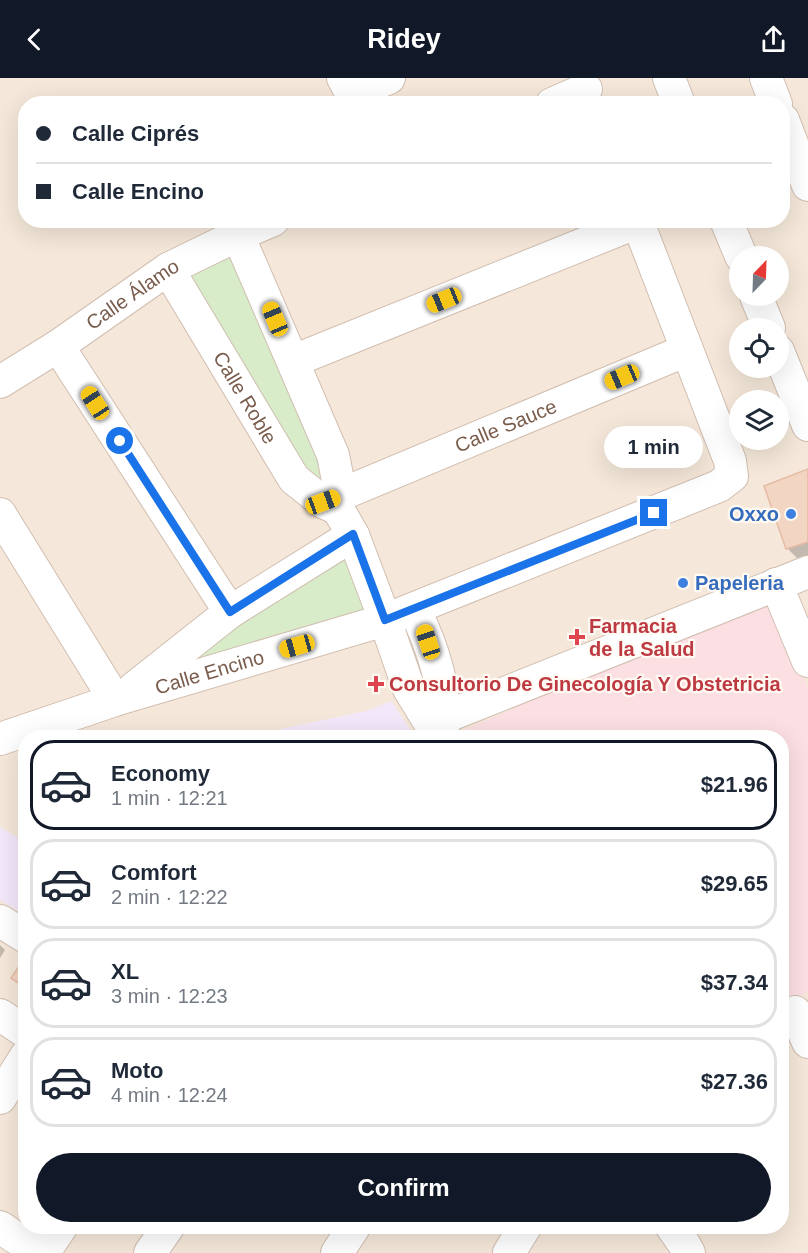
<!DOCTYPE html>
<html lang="en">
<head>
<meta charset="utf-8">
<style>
	body { margin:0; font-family:Helvetica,sans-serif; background:#f2f2f3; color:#1f2937; height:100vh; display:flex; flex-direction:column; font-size:22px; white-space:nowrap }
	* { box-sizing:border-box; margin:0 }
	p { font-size:20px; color:#747a83 }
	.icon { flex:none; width:33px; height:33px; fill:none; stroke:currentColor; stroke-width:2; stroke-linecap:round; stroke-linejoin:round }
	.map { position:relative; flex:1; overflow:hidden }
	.panel { position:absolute; left:18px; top:652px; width:771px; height:504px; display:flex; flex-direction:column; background:#fff; border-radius:24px; box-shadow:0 6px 24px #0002 }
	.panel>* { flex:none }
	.top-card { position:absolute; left:18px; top:18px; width:772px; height:132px; border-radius:24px; box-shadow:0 6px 24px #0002; display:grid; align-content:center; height:132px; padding:0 18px; background:#fff }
	.needle { width:39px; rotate:23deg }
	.fabs { position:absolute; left:729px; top:168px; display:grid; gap:12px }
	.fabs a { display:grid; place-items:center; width:60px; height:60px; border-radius:50%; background:#fff; box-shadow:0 6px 24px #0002; font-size:30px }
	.end { position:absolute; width:27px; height:27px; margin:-14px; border:8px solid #1a73e8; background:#fff; box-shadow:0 0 0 3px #fff }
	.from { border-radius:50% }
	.bubble { position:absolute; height:42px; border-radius:21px; background:#fff; box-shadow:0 6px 24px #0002; font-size:20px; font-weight:700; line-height:42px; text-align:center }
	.car { position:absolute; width:18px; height:36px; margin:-18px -9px; border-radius:8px; box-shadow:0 0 4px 2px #0007; background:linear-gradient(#f5c518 24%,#345 0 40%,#f5c518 0 76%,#345 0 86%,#f5c518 0) }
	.top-card b { display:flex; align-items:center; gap:21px; height:57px; font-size:22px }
	.top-card b+b { border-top:2px solid #e0e1e3 }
	.top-card i { width:15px; height:15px; background:#1f2937 }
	ul { padding:10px 0 0; list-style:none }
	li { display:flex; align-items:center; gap:18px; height:90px; margin:0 12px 9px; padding:0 6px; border:3px solid #e0e1e3; border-radius:24px }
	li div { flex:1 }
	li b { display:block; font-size:22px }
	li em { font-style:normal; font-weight:700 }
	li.selected { border-color:#111827 }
	li>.icon { width:54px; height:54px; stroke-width:1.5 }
	.button { display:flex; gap:12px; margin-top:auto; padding:12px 18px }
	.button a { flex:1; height:69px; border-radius:36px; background:#111827; color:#fff; font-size:24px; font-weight:700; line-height:69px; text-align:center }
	header { display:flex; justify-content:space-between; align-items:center; height:78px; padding:0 18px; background:#111827; color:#fff; font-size:27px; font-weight:700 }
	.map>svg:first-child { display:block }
	.residential { fill:#f5e8da; fill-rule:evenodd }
	.education { fill:#f3e8fa }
	.medical { fill:#fbdfe3 }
	.green { fill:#d8ecc9 }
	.shadow { fill:#0003 }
	.building { fill:#f3d5c3; stroke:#e6bba3; stroke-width:1.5 }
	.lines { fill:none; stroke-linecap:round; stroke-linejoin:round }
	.minor-casing { stroke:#d1beb0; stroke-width:34 }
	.minor { stroke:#fff; stroke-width:32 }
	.route { stroke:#1a73e8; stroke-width:8 }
	.shop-dot { fill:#3f7fe0; stroke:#fffaf3; stroke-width:2 }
	.health-dot { fill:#e0444e; stroke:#fffaf3; stroke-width:2 }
	.labels { text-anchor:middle; stroke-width:4.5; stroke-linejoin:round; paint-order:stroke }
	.street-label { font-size:20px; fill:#7a5c4d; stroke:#fffaf3 }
	.shop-label { font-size:20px; font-weight:bold; fill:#366cbe; stroke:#fffaf3; text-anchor:end }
	.health-label { font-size:20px; font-weight:bold; fill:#be3a42; stroke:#fffaf3; text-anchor:start }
</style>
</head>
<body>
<header><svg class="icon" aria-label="back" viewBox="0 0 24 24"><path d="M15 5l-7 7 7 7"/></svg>Ridey<svg class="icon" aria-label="share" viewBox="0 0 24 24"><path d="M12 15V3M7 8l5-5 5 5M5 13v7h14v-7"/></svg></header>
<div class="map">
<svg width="808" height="1175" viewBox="0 0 808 1175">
	<rect width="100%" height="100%" fill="#fdf6ec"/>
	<path class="residential" d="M0 0H808V1175H0ZM26 26H783V142H26ZM740 178H778V218H740ZM740 250H778V290H740ZM740 322H778V362H740ZM26 660H782V1149H26Z"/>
	<path class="education" d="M391 623 416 660H252L272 653 366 633Z
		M0 749 25 764V837L0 822Z"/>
	<path class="medical" d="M771 521 808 611V914L782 925V660H464L461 653Z"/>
	<path class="green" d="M237 169 326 391 318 409 180 201Z
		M343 475 371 541 142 610Z"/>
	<path class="shadow" d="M808 393V482L802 485 787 470Z
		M0 867 5 872 0 880Z"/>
	<path class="building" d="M808 391V464L786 471 764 408Z
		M24 881 26 882V910L11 900Z"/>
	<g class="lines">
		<defs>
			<g id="minor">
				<path d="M343 0 351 15 389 0"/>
				<path d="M669 0 679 26"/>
				<path d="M766 0 776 26"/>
				<path d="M552 26 586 11"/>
				<path d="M783 42 808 107"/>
				<path d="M726 142 741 178"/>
				<path d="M238 157 333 377 341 418 338 431"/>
				<path id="s1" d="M168 191 294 401 323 424 338 431 353 457 385 542 409 611 430 645 442 656 444 660"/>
				<path d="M756 218 769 250"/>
				<path d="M58 268 230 534"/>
				<path d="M778 273 808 347"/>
				<path d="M293 283 638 144"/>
				<path id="s2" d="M0 304 58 268 168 191 238 157 273 142"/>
				<path id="s3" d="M323 424 687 272"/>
				<path d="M0 436 115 622"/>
				<path d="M776 506 808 583"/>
				<path d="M414 531C432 566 449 616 442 656"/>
				<path d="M134 610 230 534 353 457"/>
				<path d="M430 645 808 494"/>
				<path id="s4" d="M0 661 115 622 385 542 719 408 732 398 730 383 637 142"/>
				<path d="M0 843 26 859"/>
				<path d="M795 934 808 964"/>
				<path d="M0 937 26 954"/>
				<path d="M0 1020 26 978"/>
				<path d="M0 1149C14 1158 29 1172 47 1170L61 1149"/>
				<path d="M672 1149 684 1166 689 1175"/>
				<path d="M150 1175 168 1149"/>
				<path d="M337 1175 354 1149"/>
				<path d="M509 1175 525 1149"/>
			</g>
		</defs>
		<use href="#minor" class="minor-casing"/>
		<use href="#minor" class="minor"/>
	</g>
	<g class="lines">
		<path class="route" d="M120 363 230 534 353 456 385 542 654 435"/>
	</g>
	<g class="shop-dot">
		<circle cx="791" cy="436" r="6"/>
		<circle cx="683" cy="505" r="6"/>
	</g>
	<g class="health-dot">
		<path d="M574 550h6v6h6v6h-6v6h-6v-6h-6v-6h6z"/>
		<path d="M373 597h6v6h6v6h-6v6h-6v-6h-6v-6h6z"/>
	</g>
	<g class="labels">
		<g class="street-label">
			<text dy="7" stroke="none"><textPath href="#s2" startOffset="159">Calle Álamo</textPath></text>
			<text dy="7" stroke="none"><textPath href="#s1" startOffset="150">Calle Roble</textPath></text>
			<text dy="7" stroke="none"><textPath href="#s3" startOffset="198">Calle Sauce</textPath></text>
			<text dy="7" stroke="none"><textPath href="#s4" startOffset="220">Calle Encino</textPath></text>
		</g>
		<g class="shop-label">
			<text x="779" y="443">Oxxo</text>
			<text x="695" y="512" text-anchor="start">Papeleria</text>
		</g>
		<g class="health-label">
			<text x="589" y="555">Farmacia<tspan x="589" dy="23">de la Salud</tspan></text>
			<text x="389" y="613">Consultorio De Ginecología Y Obstetricia</text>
		</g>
	</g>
</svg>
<div class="fabs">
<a><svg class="needle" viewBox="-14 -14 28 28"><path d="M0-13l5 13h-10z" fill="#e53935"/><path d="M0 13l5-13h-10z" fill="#747a83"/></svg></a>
<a><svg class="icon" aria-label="locate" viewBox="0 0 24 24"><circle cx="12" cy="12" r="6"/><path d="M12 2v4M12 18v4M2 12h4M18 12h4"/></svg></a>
<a><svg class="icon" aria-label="layers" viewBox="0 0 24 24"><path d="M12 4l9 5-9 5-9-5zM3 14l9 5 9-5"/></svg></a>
</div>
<i class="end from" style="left:120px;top:363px"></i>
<i class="end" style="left:654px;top:435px"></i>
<div class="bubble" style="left:604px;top:348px;width:99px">1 min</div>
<i class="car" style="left:444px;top:222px;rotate:248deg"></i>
<i class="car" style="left:275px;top:241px;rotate:337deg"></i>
<i class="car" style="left:622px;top:299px;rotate:247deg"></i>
<i class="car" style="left:95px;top:325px;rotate:327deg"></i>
<i class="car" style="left:323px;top:424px;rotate:70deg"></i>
<i class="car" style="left:428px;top:564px;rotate:342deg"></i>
<i class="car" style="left:297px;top:568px;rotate:254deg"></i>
<div class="top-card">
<b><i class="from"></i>Calle Ciprés</b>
<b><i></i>Calle Encino</b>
</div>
<section class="panel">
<ul>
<li class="selected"><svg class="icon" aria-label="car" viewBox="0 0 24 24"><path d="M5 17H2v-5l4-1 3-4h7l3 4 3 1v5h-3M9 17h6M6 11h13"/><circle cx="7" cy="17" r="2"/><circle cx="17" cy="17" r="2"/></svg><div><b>Economy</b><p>1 min · 12:21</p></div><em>$21.96</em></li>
<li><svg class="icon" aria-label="car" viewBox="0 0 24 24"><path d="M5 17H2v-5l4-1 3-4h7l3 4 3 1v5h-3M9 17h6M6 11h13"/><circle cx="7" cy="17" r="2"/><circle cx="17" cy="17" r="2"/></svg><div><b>Comfort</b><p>2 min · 12:22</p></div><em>$29.65</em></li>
<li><svg class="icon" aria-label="car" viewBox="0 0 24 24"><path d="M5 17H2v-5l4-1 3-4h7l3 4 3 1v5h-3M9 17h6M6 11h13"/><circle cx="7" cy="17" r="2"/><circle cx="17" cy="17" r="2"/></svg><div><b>XL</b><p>3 min · 12:23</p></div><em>$37.34</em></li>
<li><svg class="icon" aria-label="car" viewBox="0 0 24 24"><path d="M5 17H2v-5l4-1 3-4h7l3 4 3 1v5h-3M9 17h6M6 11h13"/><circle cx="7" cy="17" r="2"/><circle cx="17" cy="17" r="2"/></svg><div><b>Moto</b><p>4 min · 12:24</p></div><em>$27.36</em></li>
</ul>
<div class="button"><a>Confirm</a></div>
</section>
</div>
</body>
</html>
